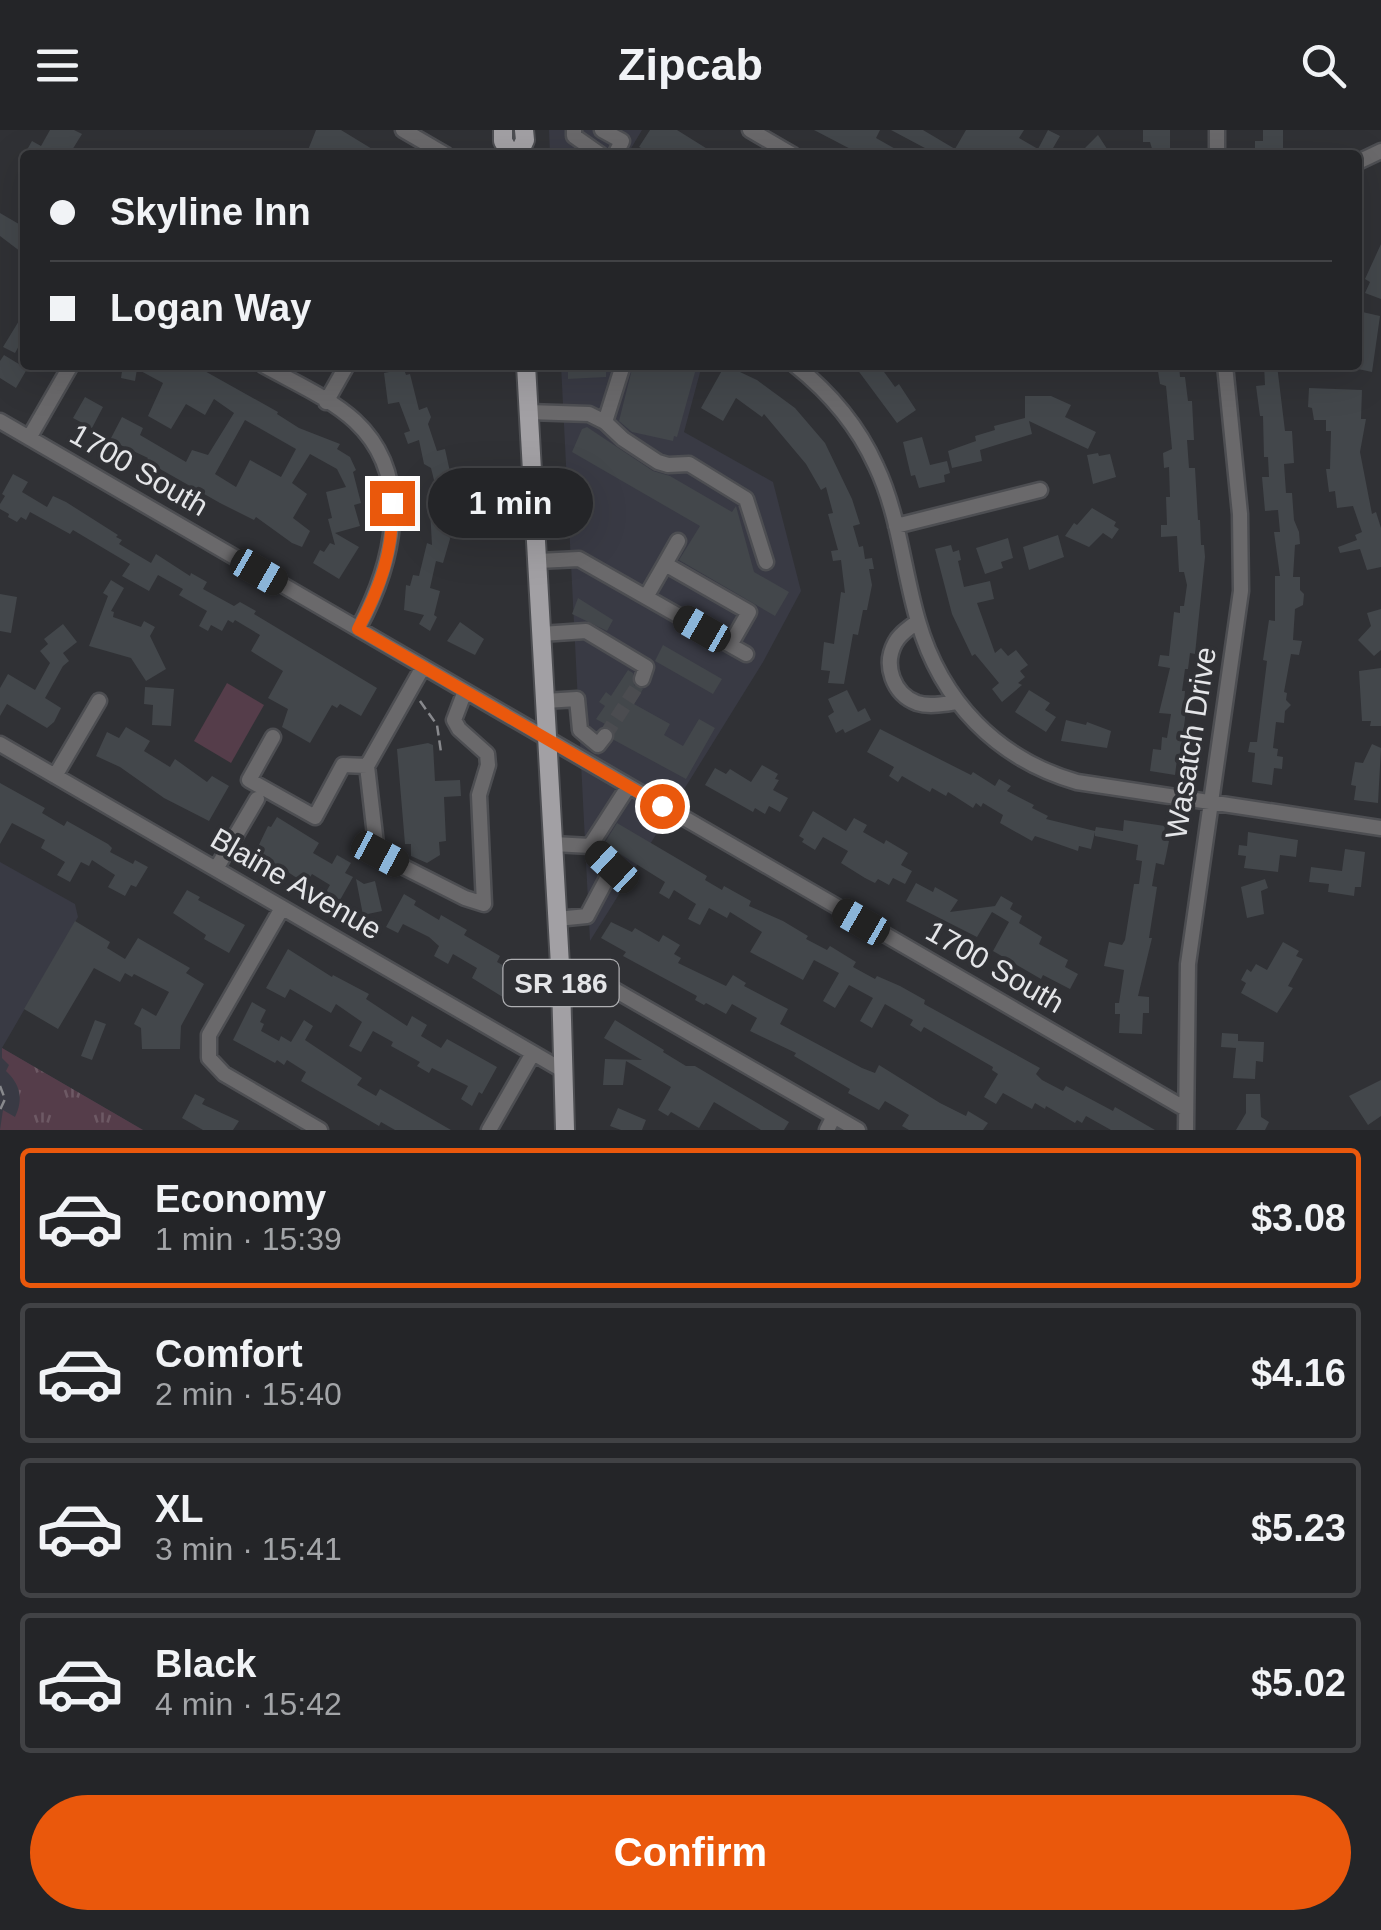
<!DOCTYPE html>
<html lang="en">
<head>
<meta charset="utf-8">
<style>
	body { margin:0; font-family:Arial,sans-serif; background:#303134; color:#f1f3f6; height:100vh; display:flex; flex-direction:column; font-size:38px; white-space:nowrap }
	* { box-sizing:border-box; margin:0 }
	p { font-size:32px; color:#a3a5a8 }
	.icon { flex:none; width:55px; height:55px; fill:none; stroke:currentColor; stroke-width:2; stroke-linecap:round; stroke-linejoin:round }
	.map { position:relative; height:1000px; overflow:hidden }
	.drawer { display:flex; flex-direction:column; background:#242528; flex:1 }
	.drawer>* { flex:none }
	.guide { position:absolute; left:20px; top:20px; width:1342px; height:220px; border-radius:10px; box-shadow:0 10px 40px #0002,0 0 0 2px #414245; display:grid; align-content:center; height:220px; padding:0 30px; background:#242528 }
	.end { position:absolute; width:45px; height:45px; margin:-22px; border:12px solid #ea580c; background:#fff; box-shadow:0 0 0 5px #fff }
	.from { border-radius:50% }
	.bubble { position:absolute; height:70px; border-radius:35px; background:#242528; box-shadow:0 10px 40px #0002,0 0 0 2px #414245; font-size:32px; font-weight:700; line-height:70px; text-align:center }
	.car { position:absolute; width:30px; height:60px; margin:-30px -15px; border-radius:12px; box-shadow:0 0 8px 2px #0007; background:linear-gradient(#222 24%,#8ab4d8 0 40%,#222 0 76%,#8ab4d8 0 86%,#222 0) }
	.guide b { display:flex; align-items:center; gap:35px; height:95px; font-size:38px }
	.guide b+b { border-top:2px solid #414245 }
	.guide i { width:25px; height:25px; background:#f1f3f6 }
	ul { padding:18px 0 0; list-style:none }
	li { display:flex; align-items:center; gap:30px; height:140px; margin:0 20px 15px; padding:0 10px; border:5px solid #414245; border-radius:10px }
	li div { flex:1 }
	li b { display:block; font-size:38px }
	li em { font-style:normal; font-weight:700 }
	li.on { border-color:#ea580c }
	li>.icon { width:90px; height:90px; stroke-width:1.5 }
	.button { display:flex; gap:20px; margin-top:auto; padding:20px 30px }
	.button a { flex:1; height:115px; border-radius:60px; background:#ea580c; color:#fff; font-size:40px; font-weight:700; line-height:115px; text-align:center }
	header { display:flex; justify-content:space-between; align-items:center; height:130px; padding:0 30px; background:#242528; font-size:45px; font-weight:700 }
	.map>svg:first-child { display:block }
	.built { fill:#393a44 }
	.park { fill:url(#park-tufts) }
	.pitch { fill:#553d4a }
	.building { fill:#43474b; fill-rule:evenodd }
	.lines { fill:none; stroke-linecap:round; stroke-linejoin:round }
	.minor-tunnel { stroke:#4b4c50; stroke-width:14; stroke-dasharray:14 7; stroke-linecap:butt }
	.minor-casing { stroke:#4d4e52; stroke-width:19 }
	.major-casing { stroke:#4d4e52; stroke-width:22 }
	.path { stroke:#88898d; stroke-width:2.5; stroke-dasharray:10 5; stroke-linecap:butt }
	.minor { stroke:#6a696b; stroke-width:14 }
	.major { stroke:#a2a0a4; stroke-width:18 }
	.route { stroke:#ea580c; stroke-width:12 }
	.labels { text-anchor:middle; stroke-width:8; stroke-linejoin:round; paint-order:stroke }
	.shield { fill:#303135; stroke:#aeafb2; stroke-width:2.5 }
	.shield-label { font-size:28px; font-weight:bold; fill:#e4e5e8 }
	.street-label { font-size:30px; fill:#e4e5e8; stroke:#303135 }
</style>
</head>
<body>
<header><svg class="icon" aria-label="menu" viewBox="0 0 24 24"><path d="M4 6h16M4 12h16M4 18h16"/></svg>Zipcab<svg class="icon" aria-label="search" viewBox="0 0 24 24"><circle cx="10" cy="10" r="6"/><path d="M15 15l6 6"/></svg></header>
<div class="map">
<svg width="1381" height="1000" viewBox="0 0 1381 1000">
	<defs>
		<pattern id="park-tufts" width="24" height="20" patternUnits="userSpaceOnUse" patternTransform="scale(2.5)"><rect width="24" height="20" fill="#553d4a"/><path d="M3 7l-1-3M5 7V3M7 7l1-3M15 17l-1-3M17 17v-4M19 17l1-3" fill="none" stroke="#6d5964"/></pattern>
	</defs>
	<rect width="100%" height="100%" fill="#303135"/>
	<path class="built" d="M549 0H642L627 25H550Z
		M561 235H702L684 302 773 352 801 461 763 532 590 811Z
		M0 732 75 774 78 787 2 918 143 1000H0Z"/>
	<path class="park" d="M2 918 143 1000H0L3 980 15 987C24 969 20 954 6 941L9 935 2 928Z"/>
	<path class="pitch" d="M227 553 264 575 231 633 194 611Z"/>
	<path class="building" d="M50 0H74L82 4 69 25H24L32 11 41 16Z
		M316 0H341L382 25H306Z
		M650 0H677L717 25H654L639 17Z
		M814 0H880L876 8 906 25H862Z
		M891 0H923L955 19 966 0H1024L1019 8 1038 19 1048 0 1060 6 1049 25H938Z
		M1143 0H1170V22H1153L1150 12H1143Z
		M1263 0H1283V23H1255V11H1263Z
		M1098 5 1111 25H1078Z
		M0 83 24 97 21 102 25 104V125L0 106Z
		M1381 114V169L1365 163 1370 152 1365 149Z
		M25 181V205L15 223 3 217Z
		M1358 181 1380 186 1372 242 1358 239Z
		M4 225 27 239 16 258 0 248V231Z
		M123 235H194L278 282 277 284 299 298 340 314 337 319 350 327 356 340 353 342 361 373 354 375 360 396 335 403 359 417 339 449 313 433 320 420 324 422 330 413 335 415 328 389 332 388 326 362 346 357 337 339 310 324 292 353 307 364 293 388 310 401 302 417 292 413 256 387 254 390 220 373 146 331 148 328 110 310 122 287 143 298 140 305 186 332 192 320 208 325 234 283 214 269 205 285 186 274 171 299 148 286 163 253 137 239 135 251 121 248ZM245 290 296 319 281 347 250 330 236 357 215 344Z
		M568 235H606V247L568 249Z
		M633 235H697L677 307 674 306 673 311 632 302 619 291Z
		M725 235 757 250 795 278 825 313 852 369 860 394 853 396 859 417 863 416 865 429 872 428 874 439H869L872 455 867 480H863L858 505 853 504 844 554 828 553 830 541 821 540 824 512 834 514 841 462 845 463 841 430 833 431 831 421 838 420 828 384 833 383 826 357 821 360 806 334 764 284 762 287 736 268 723 291 701 278Z
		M854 235H879L895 257 899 254 916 280 897 293Z
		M1157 235H1179L1180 247H1185L1188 271H1192L1194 310H1187L1189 338H1195L1198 390H1200L1201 415H1204L1205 427 1195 524 1190 523 1188 539H1185L1182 561H1185L1184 572H1187L1180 629H1177L1175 645 1150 641 1153 619 1161 620 1162 607 1167 608 1171 584 1159 583 1170 538 1158 536 1160 525 1169 526 1174 482 1180 483V476H1184L1187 455 1184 442H1179L1177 406 1161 407V395H1167L1166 367H1170L1169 337 1164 338 1163 323 1172 319 1166 256 1160 254Z
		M1264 235H1277L1285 301H1292L1294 333 1284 334 1286 363H1292L1294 390 1299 402 1300 414 1295 415 1293 447H1300V460L1304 464 1303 475 1295 479 1293 510 1302 511 1299 525 1291 524 1284 562 1287 563 1286 570 1291 575 1285 581 1284 593 1276 592 1273 618 1278 619 1277 626 1283 627 1282 639 1274 638 1272 655 1252 652 1255 623 1248 622 1250 612H1257L1267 531 1263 530 1269 490 1275 491V446H1280L1274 402H1280L1278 380 1265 381 1262 347H1269L1268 327H1264L1263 286H1260L1256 256 1265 255Z
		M404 239 406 245 410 244 419 280 427 277 431 287 428 294 437 321 445 319 454 360 455 387H447L450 409 443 433 436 431 430 458 440 461 434 485 437 487 430 501 419 494 424 485 404 480 406 455 410 456 413 445 419 446 427 413 432 415 429 362H437L431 338 424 334 419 310 408 314 404 303 410 301 399 272 388 274 384 243Z
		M1309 258 1362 260 1361 289H1366L1360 322 1372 384 1376 382 1381 398V437L1367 440 1360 419 1340 423 1338 417 1357 410 1355 405 1362 402 1353 376 1337 378 1335 361 1329 362 1326 339H1330L1331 301H1326V290H1314L1312 278 1308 277Z
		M1025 266H1051L1071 275 1065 287 1096 302 1088 319 1029 291 1032 304 980 320 982 331 952 338 948 321 976 311 975 306 995 300 994 296 1025 288Z
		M85 267 103 277 92 298 73 288Z
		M587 297 653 341 670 346 732 382 736 376 754 442 789 462 775 486 679 430 700 396 572 322 582 299Z
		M922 307 930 335 947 331 950 343 944 345 945 352 919 358 915 345 911 346 903 312Z
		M1098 323 1099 326 1110 324 1116 347 1093 354 1087 325Z
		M13 344 28 352 22 362 47 377 53 366 66 372 118 405 116 407 122 410 119 414 151 433 156 424 190 446 191 443 207 452 203 459 234 476 240 472 256 481 254 484 377 558 361 586 340 574 337 578 332 575 310 613 282 597 288 579 268 568 283 541 251 521 260 505 235 490 233 493 228 490 222 501 211 495 208 501 199 496 207 481 179 465 183 459 158 445 149 461 122 446 130 434 73 400 70 404 30 382 26 390 21 387 17 392 8 387 9 384 0 379V374L5 366 2 364Z
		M1092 378 1116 392 1114 396 1119 399 1112 409 1103 403 1089 417 1065 406 1074 393 1077 395Z
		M1058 405 1064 427 1029 440 1023 417Z
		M1008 408 1013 428 1001 432 1003 438 985 444 976 418Z
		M951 415 953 422 959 420 961 430 958 431 964 457 990 451 994 469 977 473 995 523 1001 518 1008 526 1016 520 1028 535 1020 541 1025 547 1018 553 1022 555 1002 572 992 559 999 553 975 524 972 526 952 484 935 419Z
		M111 450 124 458 111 481 114 482 113 487 141 497 144 491 155 497 150 506 166 539 146 551 131 528 89 516 108 466 103 463Z
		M0 464 17 467 11 503 0 501Z
		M578 468 613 490 607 501 572 484Z
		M1381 479V520L1374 526 1358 510 1371 496 1367 483Z
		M460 492 484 509 475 525 447 511Z
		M63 494 77 512 63 523 69 531 63 536 45 568 61 578 54 592 47 598 7 574 0 586V558L8 544 35 560 50 533 40 521 48 514 44 509Z
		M663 515 722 549 713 564 655 531Z
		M1381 538V596H1370L1371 591H1362L1359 541Z
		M628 540 633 543 634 555 643 559 634 574 670 594 664 605 683 616 699 589 715 598 686 649 614 610 612 598 596 589 605 576 599 572 606 562 611 566Z
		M145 557 174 559 171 596 152 595 153 575 144 574Z
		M847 560 858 582 865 578 871 590 845 603 843 599 836 603 828 586 834 582 828 569Z
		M1029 560 1050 573 1045 580 1056 587 1046 602 1015 582Z
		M1066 590 1086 595 1087 592 1111 601 1107 618 1061 611Z
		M126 597 150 611 144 621 170 637 175 629 207 652 212 646 229 656 209 691 164 668 120 637 96 626 107 602 119 608Z
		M880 599 971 645 973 642 995 656 999 649 1011 656 1007 661 1034 675 1032 678 1048 686 1046 689 1095 701 1096 697 1123 701 1124 690 1165 696 1163 710 1169 711 1166 726 1164 735 1156 733 1152 756 1157 757 1149 808H1152L1138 866 1149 867V883H1143L1142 904 1119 903 1120 884H1115V873H1119L1124 840 1104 836 1109 812 1122 815 1125 810 1134 754H1139L1142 731 1136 730 1138 715 1095 706V702L1091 719 1079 716 1078 721 1035 706 1032 711 1000 693 1003 685 983 673 981 677 976 673 973 678 948 662 946 666 932 658 930 662 902 646 898 652 889 646 894 637 867 622Z
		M428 613 433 615 435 651 460 650 461 666 444 667 446 711 439 712 440 725 427 733 411 726V714H405L397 619Z
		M1372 614 1381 618 1378 673 1354 670 1356 656 1351 655 1355 632 1363 633Z
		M762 635 778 644 775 649 779 650 773 660 788 668 780 682 769 676 765 684 755 678 753 682 705 655 715 638 726 644 730 639 751 652Z
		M0 653 45 678 42 683 64 696 67 691 108 714 112 718 110 722 133 734 135 730 148 737 136 757 131 755 125 766 108 757 115 745 92 730 89 736 81 732 70 752 57 745 65 732 41 718 45 710 12 693 0 714Z
		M813 681 846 701 854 688 867 695 863 702 884 714 886 710 908 723 901 735 912 741 905 754 893 748 889 755 878 749 875 753 865 748 841 733 848 721 823 707 815 720 802 712 804 709 799 706Z
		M277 687 319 713 313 723 332 734 337 725 351 733 345 743 353 747 340 770 326 762 330 755 312 744 306 754 256 721 268 696 271 697Z
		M617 693 707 746 705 750 722 760 724 756 751 771 749 776 783 791 808 806 806 809 827 820 830 816 856 832 853 837 875 849 877 846 900 856 925 870 924 874 1040 938 1036 944 1042 950 1063 961 1066 956 1113 981 1115 977 1155 1000H1111L1086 986 1082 993 1077 990 1075 993 1046 976 1045 979 1035 973 1032 979 1003 963 996 974 984 967 998 944 992 940 993 937 924 897 921 902 910 895 913 890 885 874 872 898 860 891 873 868 849 855 835 878 823 871 839 843 814 830 803 850 750 822 762 802 730 782 727 788 709 778 700 795 688 789 696 774 674 760 669 769 659 763 665 752 604 714Z
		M1248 702 1298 710 1296 727 1280 725 1278 742 1244 738 1246 726 1238 725 1239 715 1247 716Z
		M1345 719 1365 722 1361 757H1355L1354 766 1328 762 1329 754 1309 752 1311 737 1342 741Z
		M356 749 364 754 375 751 382 781 363 785Z
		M1265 749 1268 758 1261 761 1264 784 1247 788 1241 757Z
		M916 753 933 762 935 757 958 770 950 782 995 776 1001 766 1013 773 1010 779 1022 786 1019 793 1042 807 1039 814 1068 830 1065 837 1078 844 1070 859 1043 845 1041 849 993 821 1009 792 992 782 977 807 906 771Z
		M187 760 200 767 198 770 245 795 229 823 204 809 206 805 173 783Z
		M404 764 416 771 414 775 439 790 441 785 467 800 464 805 500 826 497 832 519 844 514 853 523 858 514 874 472 848 477 838 453 824 448 834 434 826 439 816 429 807 403 794 398 803 386 797Z
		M75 791 110 812 107 818 125 829 138 808 190 838 186 843 204 854 181 896 180 919H142L141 898 134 894 142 878 156 886 169 862 134 844 132 847 125 843 120 852 94 838 58 899 24 879Z
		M611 792 632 802 635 798 659 812 663 805 680 815 674 824 681 828 678 833 726 856 733 845 746 853 744 856 788 879 780 894 862 938 875 943 879 935 940 973 966 986 968 981 988 993 983 1000H909L902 996 909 985 885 971 879 980 848 963 850 959 794 926 796 923 750 901 757 888 732 874 726 884 706 873 704 875 695 870 697 866 623 826 626 822 601 808Z
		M1283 812 1299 821 1296 826 1303 829 1288 856 1293 858 1277 883 1241 863 1246 853 1241 850 1247 839 1251 842 1256 834 1267 840Z
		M288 819 332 847 333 845 369 864 366 869 407 896 412 886 427 895 421 906 441 918 447 909 497 937 482 964 479 962 472 976 461 969 468 956 432 938 429 943 417 936 420 932 391 916 393 912 373 901 361 922 349 916 362 892 336 874 331 883 290 859 285 868 266 858Z
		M252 872 266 880 260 892 264 894 261 901 279 911 281 906 291 912 304 890 313 896 305 910 362 948 357 955 376 966 380 959 451 1000H395L381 992 379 996 301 951 306 942 287 930 284 935 277 930 275 933 233 910Z
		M95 890 106 894 92 930 81 926Z
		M615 890 664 920 663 922 686 936H695L789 992 784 1000H761L714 972 699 998 671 982 668 986 658 980 671 957 626 931 623 955H603L605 929 642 930 604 908Z
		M1222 903 1238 904V911L1264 912 1263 932 1256 931 1255 949 1233 948 1236 918 1221 917Z
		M1381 950V986L1368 995 1349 966Z
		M195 964 205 969 202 974 239 991 233 1000H203L182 988Z
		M1246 964H1260L1261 987 1269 992 1265 1000H1236L1246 983Z
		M618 978 646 990 642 1000H621L610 996Z"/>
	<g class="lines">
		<path class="minor-tunnel" d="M605 606 642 549"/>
		<defs>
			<path id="minor" d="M403 0 446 25
				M574 0V6L601 25
				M602 0 622 11 615 25
				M750 0 793 25
				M1217 25V0
				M1358 32 1381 21
				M263 235C293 252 330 268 355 291 416 348 392 436 358 499
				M623 235 605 292 623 309 658 332 668 335 689 334 746 369 766 432
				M795 235C829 262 858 296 876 336 899 384 903 440 918 491 941 571 997 629 1077 652L1381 698
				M326 272 347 235
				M529 282 589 284 605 292
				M0 291 1184 978
				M29 308 71 235
				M896 396 1040 360
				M538 431 579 429 730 515 749 482 665 434 646 467
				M665 434 678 411
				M918 491C910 498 900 503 895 513 883 535 893 564 917 573 929 577 944 574 957 572
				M541 504 586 501 646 537 642 549
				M730 515 746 524
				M545 571 577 569 580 600 598 615 605 606
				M273 607 249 650 315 687 343 635 367 636 423 537
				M0 614 564 941
				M367 636 376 714 380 725 465 768 484 774 479 665 488 635 487 624 459 599 454 590 465 561
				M55 646 99 571
				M554 714 590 716 613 737 587 786 557 789
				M590 716 628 657
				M216 739 257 669
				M282 778 209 905V928L224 944 320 1000
				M561 853 596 852 613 859 858 1000
				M489 1000 533 923
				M827 1000 834 986
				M1186 1000 1188 834 1241 461 1240 384 1225 235"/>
			<path id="major" d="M503 0V11L511 25
				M518 25 525 10 524 0
				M526 235 561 853 565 1000"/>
		</defs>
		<use href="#minor" class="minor-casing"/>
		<use href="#major" class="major-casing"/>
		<path class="path" d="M420 571 437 595 441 622
			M0 956 5 969 0 980"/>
		<use href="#minor" class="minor"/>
		<use href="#major" class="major"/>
	</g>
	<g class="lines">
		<path class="route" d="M392 373C394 420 380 458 358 499L662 676"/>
	</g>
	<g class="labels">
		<rect class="shield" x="503.5" y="830" width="115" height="46" rx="8"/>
		<g class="shield-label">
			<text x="561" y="863">SR 186</text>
		</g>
		<g class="street-label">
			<text transform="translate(139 340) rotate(30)" y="10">1700 South</text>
			<text transform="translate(1191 613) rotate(-81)" y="10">Wasatch Drive</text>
			<text transform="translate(296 754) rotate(30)" y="10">Blaine Avenue</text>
			<text transform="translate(995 837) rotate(30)" y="10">1700 South</text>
		</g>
	</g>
</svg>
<i class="end from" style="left:662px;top:676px"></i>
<i class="end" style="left:392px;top:373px"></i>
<div class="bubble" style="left:428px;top:338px;width:165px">1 min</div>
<i class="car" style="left:259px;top:442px;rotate:120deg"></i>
<i class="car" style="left:702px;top:499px;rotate:300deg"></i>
<i class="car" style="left:380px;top:724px;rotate:118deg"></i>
<i class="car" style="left:612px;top:737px;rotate:313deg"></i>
<i class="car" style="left:861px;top:792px;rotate:300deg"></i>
<div class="guide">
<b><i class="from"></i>Skyline Inn</b>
<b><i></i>Logan Way</b>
</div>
</div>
<section class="drawer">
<ul>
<li class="on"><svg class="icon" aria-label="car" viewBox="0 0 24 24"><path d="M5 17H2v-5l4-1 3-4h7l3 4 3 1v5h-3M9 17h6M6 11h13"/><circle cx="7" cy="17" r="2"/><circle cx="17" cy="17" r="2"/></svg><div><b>Economy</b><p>1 min · 15:39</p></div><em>$3.08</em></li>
<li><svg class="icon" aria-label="car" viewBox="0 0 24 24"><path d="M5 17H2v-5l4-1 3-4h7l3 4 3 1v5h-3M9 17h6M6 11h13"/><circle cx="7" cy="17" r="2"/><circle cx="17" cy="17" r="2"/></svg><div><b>Comfort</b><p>2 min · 15:40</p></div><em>$4.16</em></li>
<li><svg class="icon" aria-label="car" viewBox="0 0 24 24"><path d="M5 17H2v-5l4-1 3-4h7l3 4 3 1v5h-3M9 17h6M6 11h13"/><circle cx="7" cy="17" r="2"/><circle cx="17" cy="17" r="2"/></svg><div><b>XL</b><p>3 min · 15:41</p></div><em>$5.23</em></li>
<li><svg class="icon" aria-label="car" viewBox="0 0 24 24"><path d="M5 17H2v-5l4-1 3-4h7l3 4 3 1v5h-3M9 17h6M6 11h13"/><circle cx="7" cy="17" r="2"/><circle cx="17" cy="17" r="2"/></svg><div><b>Black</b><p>4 min · 15:42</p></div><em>$5.02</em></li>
</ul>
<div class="button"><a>Confirm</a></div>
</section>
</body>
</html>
